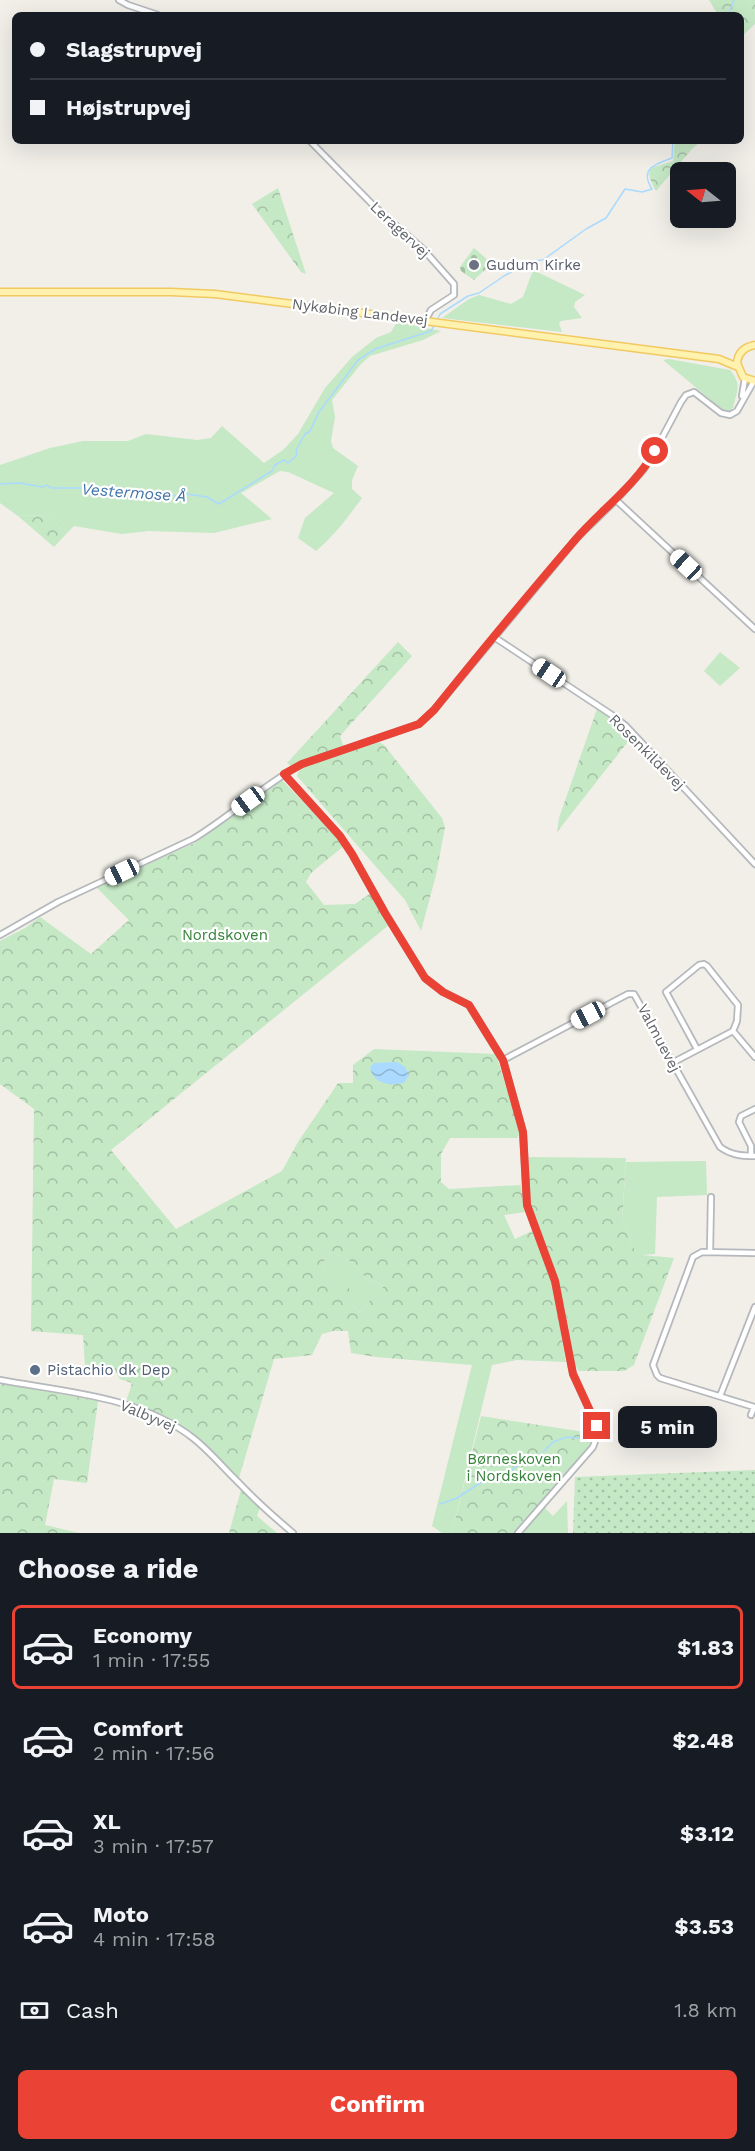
<!DOCTYPE html>
<html lang="en">
<head>
<meta charset="utf-8">
<style>
	body { margin:0; font-family:"Work Sans",sans-serif; background:#20242c; color:#f1f3f6; height:100vh; display:flex; flex-direction:column; font-size:22px; white-space:nowrap }
	* { box-sizing:border-box; margin:0 }
	p { font-size:20px; color:#9ea1a6 }
	.icon { flex:none; width:33px; height:33px; fill:none; stroke:currentColor; stroke-width:2; stroke-linecap:round; stroke-linejoin:round }
	.map { position:relative; height:1533px; overflow:hidden }
	.side { display:flex; flex-direction:column; background:#171b24; flex:1 }
	.side>* { flex:none }
	.hud { position:absolute; left:12px; top:12px; width:732px; height:132px; border-radius:9px; box-shadow:0 6px 24px #0002; display:grid; align-content:center; height:132px; padding:0 18px; background:#171b24 }
	.needle { width:39px; rotate:287deg }
	.buttons { position:absolute; left:670px; top:162px; display:grid; gap:12px }
	.buttons a { display:grid; place-items:center; width:66px; height:66px; border-radius:9px; background:#171b24; box-shadow:0 6px 24px #0002; font-size:30px }
	.end { position:absolute; width:27px; height:27px; margin:-14px; border:8px solid #ea4335; background:#fff; box-shadow:0 0 0 3px #fff }
	.from { border-radius:50% }
	.bubble { position:absolute; height:42px; border-radius:9px; background:#171b24; box-shadow:0 6px 24px #0002; font-size:20px; font-weight:700; line-height:42px; text-align:center }
	.car { position:absolute; width:18px; height:36px; margin:-18px -9px; border-radius:8px; box-shadow:0 0 4px 2px #0007; background:linear-gradient(#fff 24%,#345 0 40%,#fff 0 76%,#345 0 86%,#fff 0) }
	.hud b { display:flex; align-items:center; gap:21px; height:57px; font-size:22px }
	.hud b+b { border-top:2px solid #363941 }
	.hud i { width:15px; height:15px; background:#f1f3f6 }
	ul { padding:0; list-style:none }
	li { display:flex; align-items:center; gap:18px; height:84px; margin:0 12px 9px; padding:0 6px; border:3px solid transparent; border-radius:9px }
	li div { flex:1 }
	li b { display:block; font-size:22px }
	li em { font-style:normal; font-weight:700 }
	li.on { border-color:#ea4335 }
	li>.icon { width:54px; height:54px; stroke-width:1.5 }
	h2 { padding:0 18px; font-size:27px; line-height:72px }
	.pay { display:flex; align-items:center; gap:15px; height:66px; padding:0 18px; font-size:22px }
	.pay p { margin-inline-start:auto }
	.action { display:flex; gap:12px; margin-top:auto; padding:12px 18px }
	.action a { flex:1; height:69px; border-radius:9px; background:#ea4335; color:#fff; font-size:24px; font-weight:700; line-height:69px; text-align:center }
	.map>svg:first-child { display:block }
	.grass { fill:#c5e8c5 }
	.forest { fill:url(#forest-crowns); fill-rule:evenodd }
	.cemetery { fill:url(#cemetery-stones) }
	.garden { fill:url(#garden-dots) }
	.water { fill:url(#water-waves) }
	.lines { fill:none; stroke-linecap:round; stroke-linejoin:round }
	.stream { stroke:#aadaff; stroke-width:1.5 }
	.minor-casing { stroke:#b5b8bc; stroke-width:8 }
	.major-casing { stroke:#f2c960; stroke-width:9 }
	.minor { stroke:#fff; stroke-width:4.5 }
	.major { stroke:#fff2af; stroke-width:6 }
	.route { stroke:#ea4335; stroke-width:8 }
	.worship-dot { fill:#6b7280; stroke:#fff; stroke-width:2 }
	.service-dot { fill:#5c6f8a; stroke:#fff; stroke-width:2 }
	.labels { text-anchor:middle; stroke-width:4.5; stroke-linejoin:round; paint-order:stroke }
	.street-label { font-size:15px; fill:#5f6368; stroke:#fff }
	.worship-label { font-size:15px; fill:#5b616d; stroke:#fff; text-anchor:start }
	.park-label { font-size:15px; fill:#348238; stroke:#fff }
	.service-label { font-size:15px; fill:#4e5e75; stroke:#fff; text-anchor:start }
	.water-label { font-size:16px; font-style:italic; fill:#4174aa; stroke:#fff }
</style>
</head>
<body>
<div class="map">
<svg width="755" height="1533" viewBox="0 0 755 1533">
	<defs>
		<pattern id="forest-crowns" width="20" height="18" patternUnits="userSpaceOnUse" patternTransform="scale(1.5)"><rect width="20" height="18" fill="#c5e8c5"/><path d="M2 6a3 3 0 1 1 6 0M12 15a3 3 0 1 1 6 0" fill="none" stroke="#a3c0a4"/></pattern>
		<pattern id="cemetery-stones" width="16" height="16" patternUnits="userSpaceOnUse" patternTransform="scale(1.5)"><rect width="16" height="16" fill="#c5e8c5"/><path d="M2 7V4a2 2 0 0 1 4 0v3zM10 15v-3a2 2 0 0 1 4 0v3z" fill="#a3c0a4"/></pattern>
		<pattern id="garden-dots" width="8" height="8" patternUnits="userSpaceOnUse" patternTransform="scale(1.5)"><rect width="8" height="8" fill="#c5e8c5"/><path d="M2 2h.1M6 6h.1" fill="none" stroke="#a3c0a4" stroke-width="1.8" stroke-linecap="round"/></pattern>
		<pattern id="water-waves" width="16" height="10" patternUnits="userSpaceOnUse" patternTransform="scale(1.5)"><rect width="16" height="10" fill="#aadaff"/><path d="M0 5q4-4 8 0t8 0" fill="none" stroke="#8eb4d2"/></pattern>
	</defs>
	<rect width="100%" height="100%" fill="#f1efe8"/>
	<path class="grass" d="M533 270 585 295 575 302 574 307 582 318 561 321 559 323 562 332 442 318 469 299 479 295 511 304 523 297Z
		M397 322 441 331 423 340 370 356 361 364 332 400 335 417 331 441 333 448 358 466 352 480V489L362 498C348 517 334 536 316 551L298 538 305 518 334 493 288 472 280 471 241 493 272 519 214 533 148 531 122 534 74 526 67 533 63 522 48 515 18 516 0 503V465L50 448 83 441H128L146 434 197 440 211 438 222 426 264 463 283 450 298 434 325 388 352 357 376 338 391 332Z
		M669 359 730 370C742 384 737 391 733 408L727 412 723 410 663 360Z
		M720 652 740 668 720 686 704 671Z
		M706 1161 707 1195 657 1197 655 1254 639 1255 636 1253 622 1221 626 1162Z
		M334 1253 350 1261 367 1279 384 1286 359 1312 351 1304 339 1284 323 1273 325 1256Z
		M472 1365H492L452 1533H442L432 1526Z
		M567 1501 568 1533H522L544 1507 553 1516Z"/>
	<path class="forest" d="M709 0H755V24L741 37V15H718Z
		M675 141H701L692 149 656 191C642 165 651 169 673 161Z
		M278 188 306 274 301 272 252 204Z
		M48 515 63 522 67 533 54 547 18 516Z
		M398 642 412 656 340 736 344 748 292 767 287 763Z
		M597 709 616 723 630 739 557 832 559 818Z
		M379 742 384 745 442 818 445 827 436 875 421 931 405 900 297 776 299 771 303 767Z
		M282 780 345 845 311 873 306 882 324 905 355 904 371 893 389 925 111 1150 176 1229 282 1171 298 1142 338 1083H353V1065L374 1049 496 1054 520 1132 517 1138H450L441 1154V1182L449 1189 521 1185 525 1212 504 1215 515 1239 532 1231 552 1281 566 1362 517 1360 492 1365H472L376 1357 351 1353 348 1331H333L322 1334 312 1355 274 1359 239 1478 191 1432 166 1417 126 1402 132 1383 120 1379 114 1368 85 1367 83 1335 31 1331 34 1109 0 1084V941L25 928 40 917 91 954 129 920 96 887 195 843ZM334 1253 350 1261 367 1279 384 1286 359 1312 351 1304 349 1287 339 1284 323 1273 325 1256Z
		M529 1157 626 1158 622 1221 636 1253C646 1257 662 1256 674 1258L634 1365 624 1371H579L575 1365 565 1309 553 1264 529 1199Z
		M2 1383 98 1401 87 1483 54 1479 45 1525 79 1533H0V1386Z
		M481 1416 591 1433 592 1442 586 1451 514 1533H452Z
		M241 1490 260 1508 257 1516 277 1533H229Z"/>
	<path class="cemetery" d="M474 248 489 261 488 267 474 280 461 271 460 267Z"/>
	<path class="garden" d="M755 1470V1533H573L575 1477Z"/>
	<path class="water" d="M397 1062 405 1067 409 1075 404 1083C389 1086 374 1084 370 1068L374 1063Z"/>
	<g class="lines">
		<path class="stream" d="M728 15 734 0
			M437 320 440 314 468 296 479 293 504 276 532 261 543 260 586 229 606 218 625 189 642 192 652 189C639 169 655 164 672 158L673 141
			M0 484 20 483 43 487 47 485 51 488H92L114 492 131 490 154 496 166 494 180 497 187 494 207 497 219 504 272 471 275 465 284 460 288 463 297 455 296 450 305 434 310 431 319 412 358 360 375 349 431 331 435 324
			M543 1452 553 1442 567 1437 579 1438 593 1432
			M440 1504 457 1498 480 1483 508 1474 522 1461 529 1459"/>
		<defs>
			<path id="minor" d="M119 0 128 5 158 15
				M310 141 375 207 423 249 454 284V295L431 310 425 321
				M742 396 745 378
				M616 500 755 629
				M494 637 612 715 626 726 755 864
				M284 774 340 836 352 854 385 913 425 978 443 992 469 1005 503 1060 523 1132 527 1205 555 1281 573 1374 597 1427 598 1433 593 1447 518 1533
				M0 935 58 902 193 839C231 816 263 785 302 764L419 724 434 710 577 538 616 500 644 469 655 451 681 402 686 395 694 392 721 413 730 415 737 411 754 381
				M697 1049 666 992 699 965 704 964 707 966 738 1005 737 1021 733 1031
				M503 1060 628 994H634L720 1147C731 1155 741 1156 755 1156
				M672 1063 733 1031 755 1057
				M751 1156V1146L739 1122 741 1116 755 1109
				M710 1252 711 1197
				M0 1380C65 1392 139 1396 193 1438 210 1451 223 1468 239 1483 256 1501 274 1517 293 1533
				M720 1396 755 1307
				M751 1415 754 1407 660 1378 657 1375 653 1365 693 1257 702 1252 755 1253"/>
			<path id="major" d="M0 292H171L215 294 719 359 738 367
				M755 345C744 347 738 353 737 363L743 377 755 381"/>
		</defs>
		<use href="#minor" class="minor-casing"/>
		<use href="#major" class="major-casing"/>
		<use href="#minor" class="minor"/>
		<use href="#major" class="major"/>
	</g>
	<g class="lines">
		<path class="route" d="M597 1426 573 1374 555 1281 527 1205 523 1132 503 1060 469 1005 443 992 425 978 385 913 352 854 340 836 284 774 302 764 419 724 434 710C480 653 527 596 575 540 601 510 635 486 655 451"/>
	</g>
	<circle class="worship-dot" cx="474" cy="265" r="6"/>
	<circle class="service-dot" cx="35" cy="1370" r="6"/>
	<g class="labels">
		<g class="street-label">
			<text transform="translate(400 230) rotate(43)" y="5">Leragervej</text>
			<text transform="translate(360 312) rotate(7)" y="5">Nykøbing Landevej</text>
			<text transform="translate(647 752) rotate(45)" y="5">Rosenkildevej</text>
			<text transform="translate(659 1038) rotate(62)" y="5">Valmuevej</text>
			<text transform="translate(148 1416) rotate(23)" y="5">Valbyvej</text>
		</g>
		<g class="worship-label">
			<text x="486" y="270">Gudum Kirke</text>
		</g>
		<g class="park-label">
			<text x="225" y="940">Nordskoven</text>
			<text x="514" y="1464">Børneskoven<tspan x="514" dy="17">i Nordskoven</tspan></text>
		</g>
		<g class="service-label">
			<text x="47" y="1375">Pistachio dk Dep</text>
		</g>
		<g class="water-label">
			<text transform="translate(134 492) rotate(4)" y="6">Vestermose Å</text>
		</g>
	</g>
</svg>
<div class="buttons">
<a><svg class="needle" viewBox="-14 -14 28 28"><path d="M0-13l5 13h-10z" fill="#e53935"/><path d="M0 13l5-13h-10z" fill="#9ea1a6"/></svg></a>
</div>
<i class="end from" style="left:655px;top:451px"></i>
<i class="end" style="left:597px;top:1426px"></i>
<div class="bubble" style="left:618px;top:1406px;width:99px">5 min</div>
<i class="car" style="left:686px;top:565px;rotate:313deg"></i>
<i class="car" style="left:549px;top:673px;rotate:304deg"></i>
<i class="car" style="left:248px;top:801px;rotate:234deg"></i>
<i class="car" style="left:122px;top:872px;rotate:245deg"></i>
<i class="car" style="left:588px;top:1015px;rotate:242deg"></i>
<div class="hud">
<b><i class="from"></i>Slagstrupvej</b>
<b><i></i>Højstrupvej</b>
</div>
</div>
<section class="side">
<h2>Choose a ride</h2>
<ul>
<li class="on"><svg class="icon" aria-label="car" viewBox="0 0 24 24"><path d="M5 17H2v-5l4-1 3-4h7l3 4 3 1v5h-3M9 17h6M6 11h13"/><circle cx="7" cy="17" r="2"/><circle cx="17" cy="17" r="2"/></svg><div><b>Economy</b><p>1 min · 17:55</p></div><em>$1.83</em></li>
<li><svg class="icon" aria-label="car" viewBox="0 0 24 24"><path d="M5 17H2v-5l4-1 3-4h7l3 4 3 1v5h-3M9 17h6M6 11h13"/><circle cx="7" cy="17" r="2"/><circle cx="17" cy="17" r="2"/></svg><div><b>Comfort</b><p>2 min · 17:56</p></div><em>$2.48</em></li>
<li><svg class="icon" aria-label="car" viewBox="0 0 24 24"><path d="M5 17H2v-5l4-1 3-4h7l3 4 3 1v5h-3M9 17h6M6 11h13"/><circle cx="7" cy="17" r="2"/><circle cx="17" cy="17" r="2"/></svg><div><b>XL</b><p>3 min · 17:57</p></div><em>$3.12</em></li>
<li><svg class="icon" aria-label="car" viewBox="0 0 24 24"><path d="M5 17H2v-5l4-1 3-4h7l3 4 3 1v5h-3M9 17h6M6 11h13"/><circle cx="7" cy="17" r="2"/><circle cx="17" cy="17" r="2"/></svg><div><b>Moto</b><p>4 min · 17:58</p></div><em>$3.53</em></li>
</ul>
<div class="pay"><svg class="icon" aria-label="cash" viewBox="0 0 24 24"><path d="M3 7h18v10H3z"/><circle cx="12" cy="12" r="2"/></svg>Cash<p>1.8 km</p></div>
<div class="action"><a>Confirm</a></div>
</section>
</body>
</html>
